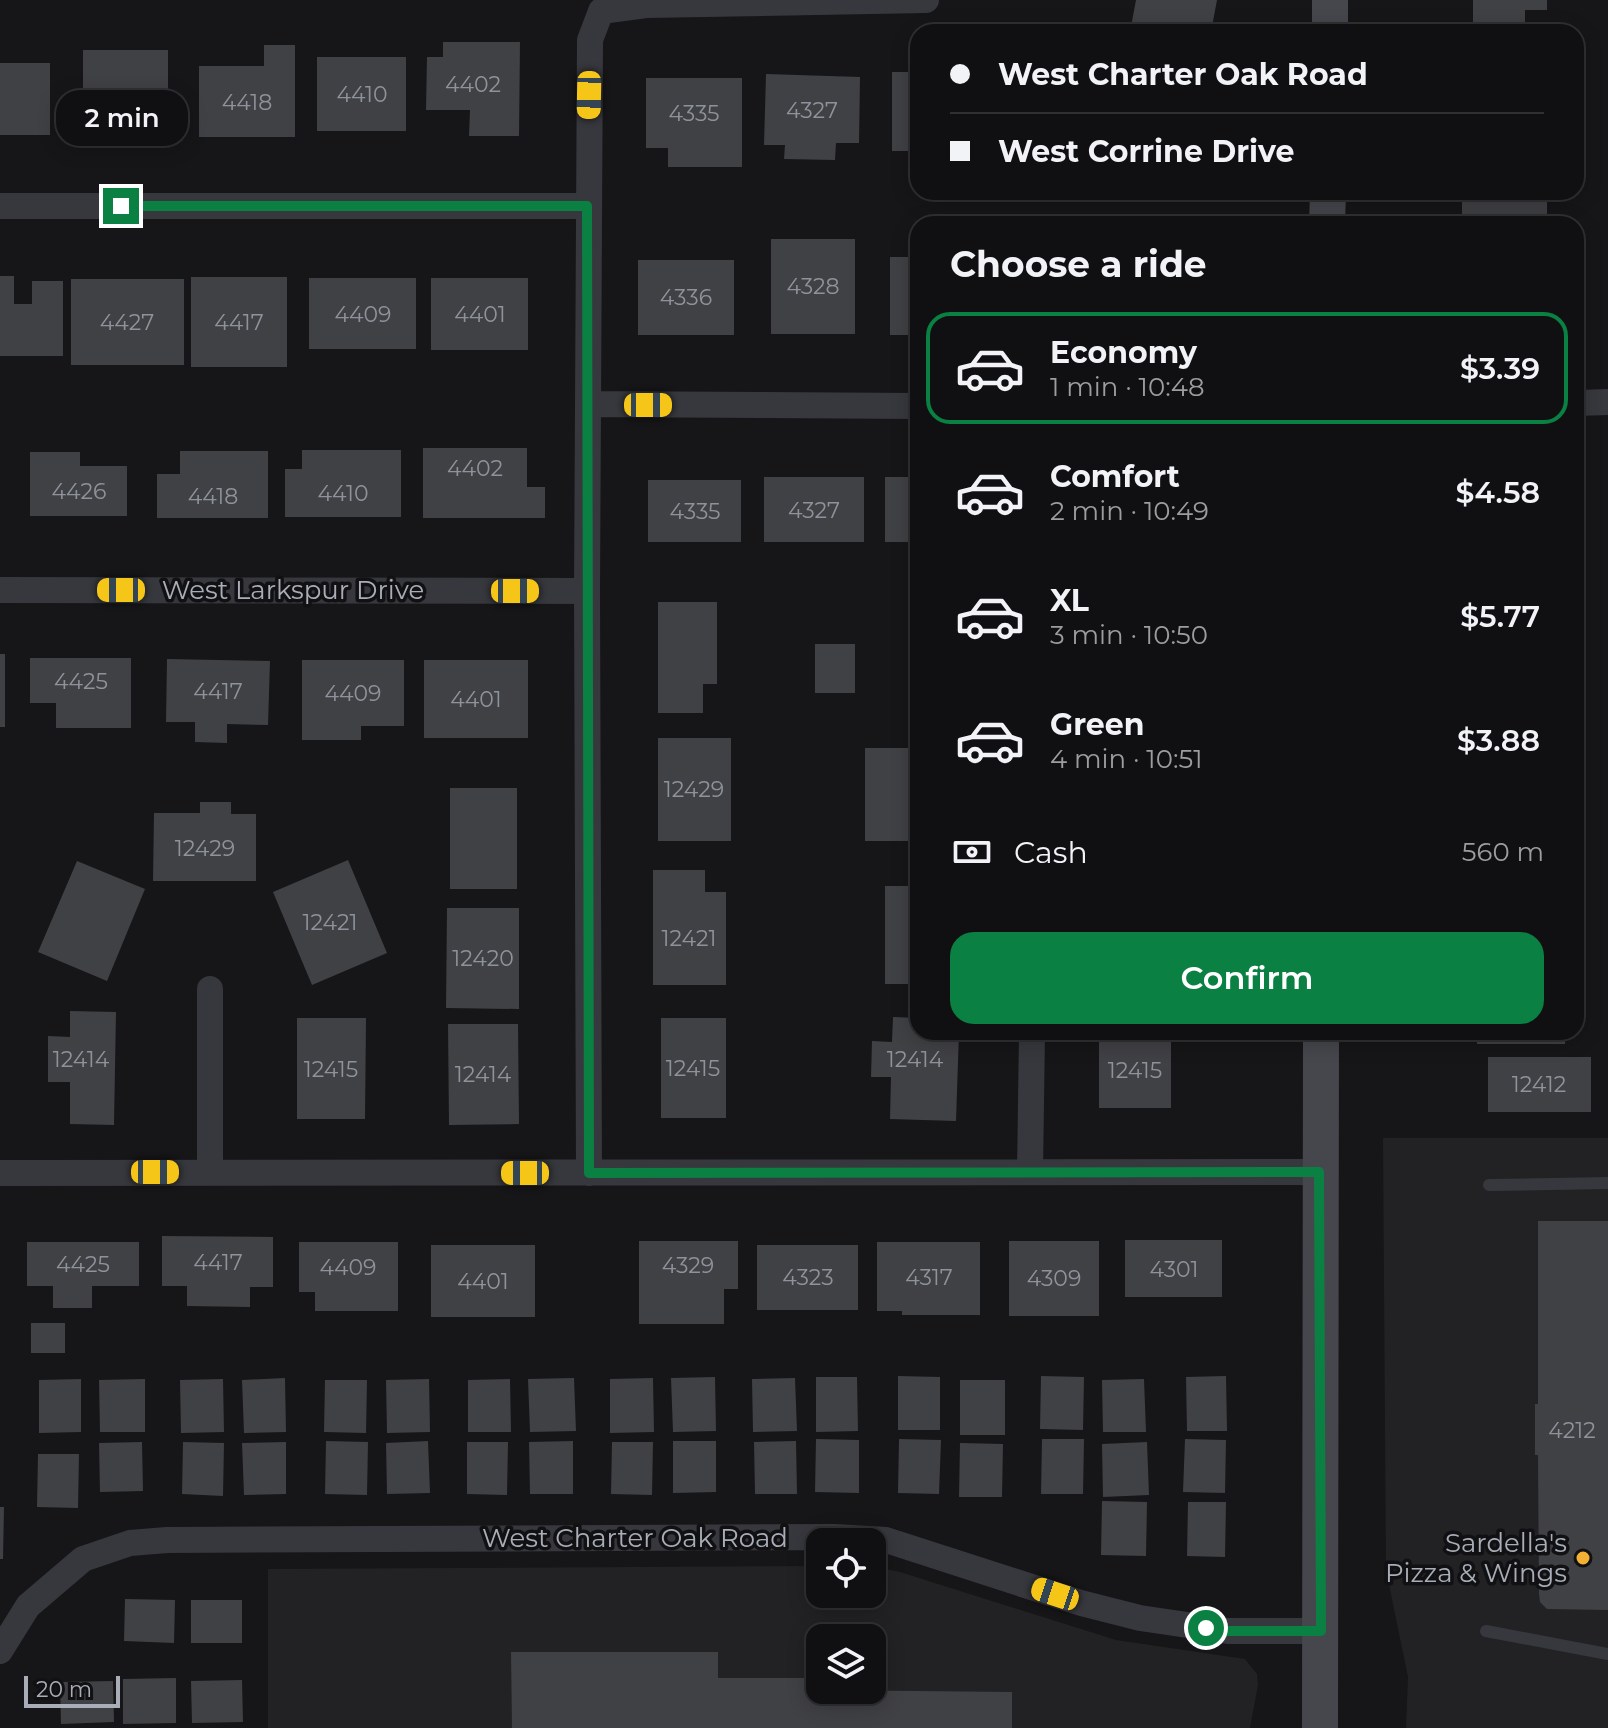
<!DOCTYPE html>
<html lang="en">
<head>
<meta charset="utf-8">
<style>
	body { margin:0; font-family:Montserrat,sans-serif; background:#19191b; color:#f1f3f6; height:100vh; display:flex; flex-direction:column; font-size:30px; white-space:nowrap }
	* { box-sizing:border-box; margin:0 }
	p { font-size:26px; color:#9c9d9f }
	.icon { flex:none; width:44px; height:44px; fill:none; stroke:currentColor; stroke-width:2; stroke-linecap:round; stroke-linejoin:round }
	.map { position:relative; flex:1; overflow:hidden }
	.details { position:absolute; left:910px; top:216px; width:674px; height:824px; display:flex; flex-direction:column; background:#101012; border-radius:24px; box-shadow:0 4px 20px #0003,0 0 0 2px #303032 }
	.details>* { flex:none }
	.hud { position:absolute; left:910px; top:24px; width:674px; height:176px; border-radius:24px; box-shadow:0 4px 20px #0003,0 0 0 2px #303032; display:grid; align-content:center; height:176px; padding:0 40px; background:#101012 }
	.buttons { position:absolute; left:806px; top:1528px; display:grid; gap:16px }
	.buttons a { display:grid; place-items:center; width:80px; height:80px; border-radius:16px; background:#101012; box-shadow:0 4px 20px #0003,0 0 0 2px #303032; font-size:40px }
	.scale { position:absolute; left:24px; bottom:20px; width:96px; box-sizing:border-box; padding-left:8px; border:4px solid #a8adb8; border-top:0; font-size:22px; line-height:28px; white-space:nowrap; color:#a8adb8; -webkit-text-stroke:6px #111113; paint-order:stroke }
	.end { position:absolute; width:36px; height:36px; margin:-18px; border:10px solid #0b8043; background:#fff; box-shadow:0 0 0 4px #fff }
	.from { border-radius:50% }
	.bubble { position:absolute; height:56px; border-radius:24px; background:#101012; box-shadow:0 4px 20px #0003,0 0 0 2px #303032; font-size:26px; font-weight:600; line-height:56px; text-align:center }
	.car { position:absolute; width:24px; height:48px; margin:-24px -12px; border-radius:10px; box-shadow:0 0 6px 2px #0007; background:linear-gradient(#f5c518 24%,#345 0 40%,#f5c518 0 76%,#345 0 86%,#f5c518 0) }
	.hud b { display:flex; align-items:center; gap:28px; height:76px; font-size:30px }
	.hud b+b { border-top:2px solid #303032 }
	.hud i { width:20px; height:20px; background:#f1f3f6 }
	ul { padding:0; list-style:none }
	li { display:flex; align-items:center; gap:24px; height:112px; margin:0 16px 12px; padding:0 24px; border:4px solid transparent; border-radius:24px }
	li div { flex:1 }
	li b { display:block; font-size:30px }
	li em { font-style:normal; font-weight:600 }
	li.current { border-color:#0b8043 }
	li>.icon { width:72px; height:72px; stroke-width:1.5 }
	h2 { padding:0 40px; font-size:36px; line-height:96px }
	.pay { display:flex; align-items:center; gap:20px; height:88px; padding:0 40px; font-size:30px }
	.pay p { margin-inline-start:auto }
	.cta { display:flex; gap:16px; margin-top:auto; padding:16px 40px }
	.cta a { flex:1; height:92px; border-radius:24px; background:#0b8043; color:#fff; font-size:32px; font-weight:600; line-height:92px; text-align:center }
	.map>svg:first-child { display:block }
	.built { fill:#222225; fill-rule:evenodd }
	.building { fill:#404145 }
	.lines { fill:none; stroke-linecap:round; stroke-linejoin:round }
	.service { stroke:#37383d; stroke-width:12 }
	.minor { stroke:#37383d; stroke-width:26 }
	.secondary { stroke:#45474d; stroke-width:36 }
	.route { stroke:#0b8043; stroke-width:10 }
	.poi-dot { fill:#f2b134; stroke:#111113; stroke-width:3 }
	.labels { text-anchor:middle; stroke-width:7; stroke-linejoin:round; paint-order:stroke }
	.number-label { font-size:22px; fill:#8e929b }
	.street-label { font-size:26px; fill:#a8adb8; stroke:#111113 }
	.poi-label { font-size:26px; fill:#a8adb8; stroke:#111113; text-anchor:end }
</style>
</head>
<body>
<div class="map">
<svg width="1608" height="1728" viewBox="0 0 1608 1728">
	<rect width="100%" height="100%" fill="#161618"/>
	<path class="built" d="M1383 1138H1608V1728H1406L1408 1677 1386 1570Z
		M820 1566V1594H872V1566L900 1572 1116 1640 1245 1659 1257 1674 1258 1685 1250 1728H268V1569ZM820 1638H872V1690H820Z"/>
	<path class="building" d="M1136 0H1217L1211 32H1130Z
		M1473 0H1547V10H1525V32H1473Z
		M443 42H520L519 136H469L470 110H426L427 57H443Z
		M264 45H295V137H199V66H264Z
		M83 50H168V137H83Z
		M317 57H406V131H317Z
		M0 63H50V135H0Z
		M892 72H918V151H892Z
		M766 74 860 77 859 143H836L835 160 784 159 785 145H764Z
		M646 78H742V167H668V148H646Z
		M1462 192H1547V224H1462Z
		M771 239H855V334H771Z
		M890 257H918V335H890Z
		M638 260H734V335H638Z
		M0 276H14V304H32V281H63V356H0Z
		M191 277H287V367H191Z
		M309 278H416V349H309Z
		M431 278H528V350H431Z
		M71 279H184V365H71Z
		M423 448H527V487H545V518H423Z
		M302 450H401V517H285V469H302Z
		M180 451H268V518H157V474H180Z
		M30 452H80V466H127V516H30Z
		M764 477H864V542H764Z
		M885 477H918V542H885Z
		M648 480H741V542H648Z
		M658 602H717V684H703V713H658Z
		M815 644H855V693H815Z
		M0 654H5V727H0Z
		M30 658H131V728H56V703H30Z
		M167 659 270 661 268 725 227 724V743L195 742V722H166Z
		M302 660H404V726H361V740H302Z
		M424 660H528V738H424Z
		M658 738H731V841H658Z
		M865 748H918V841H865Z
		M450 788H517V889H450Z
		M200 802H231V814H256V881H153L154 813H200Z
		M348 860 387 953 312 985 273 892Z
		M77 861 145 889 107 981 38 952Z
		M653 870H705V892H726V985H653Z
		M885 886H918V984H885Z
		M447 908H519V1009L446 1008Z
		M70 1011 116 1012 114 1125 70 1124V1082H48V1036L70 1037Z
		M893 1017 918 1018V1032H959L956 1121 890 1119 891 1077H871L872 1041 892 1042Z
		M297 1018H366L365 1119H297Z
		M661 1018H726V1118H661Z
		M448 1024H518L519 1124 449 1125Z
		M1099 1032H1171V1108H1099Z
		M1477 1032H1565V1044H1477Z
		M1488 1057H1591V1112H1488Z
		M1538 1221H1608V1610L1547 1609 1540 1602 1539 1594 1538 1455H1535V1404H1538Z
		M162 1236 273 1237V1287H250V1307L187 1306V1286H162Z
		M1125 1240H1222V1297H1125Z
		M639 1241H738V1289H724V1324H639Z
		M1009 1241H1099V1316H1009Z
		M27 1242H139V1286H92V1308H53V1286H27Z
		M299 1242H398V1311H315V1292H299Z
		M877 1242H980V1315H902V1311H877Z
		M431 1245H535V1317H431Z
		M757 1245H858V1310H757Z
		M31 1323H65V1353H31Z
		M898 1376 940 1377V1430H898Z
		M1041 1376 1084 1377 1083 1430 1040 1429Z
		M1226 1376 1227 1431H1187L1186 1377Z
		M715 1377 716 1431 673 1432 671 1378Z
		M816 1377H857L858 1431 816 1432Z
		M285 1378 286 1432 244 1433 242 1380Z
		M574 1378 576 1431 530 1432 528 1379Z
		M653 1378 654 1432 610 1433V1379Z
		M795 1378 797 1431 753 1432 752 1379Z
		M81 1379V1432L39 1433V1380Z
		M145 1379V1432H100L99 1380Z
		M223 1379 224 1432 181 1433 180 1380Z
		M429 1379 430 1432 387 1433 386 1380Z
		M510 1379 511 1432H468V1380Z
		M1144 1379 1146 1432H1103L1102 1380Z
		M325 1380H367L366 1433 324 1432Z
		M960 1380H1005V1435H960Z
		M816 1439 859 1440V1493L815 1492Z
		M899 1439 941 1440 939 1494 898 1493Z
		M1042 1439H1084L1083 1494H1041Z
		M1185 1439 1226 1440 1225 1493 1183 1492Z
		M326 1441 368 1442 367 1495 325 1494Z
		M428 1441 430 1493 387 1494 386 1443Z
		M573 1441V1494H530L529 1442Z
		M673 1441H716V1492L673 1493Z
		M796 1441 797 1494H755L754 1442Z
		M142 1442 143 1491 100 1492 99 1443Z
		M183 1442 224 1443 223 1496 182 1494Z
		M286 1442V1494L244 1495 242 1443Z
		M467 1442H508L507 1495 467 1494Z
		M612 1442H653L652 1495 611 1494Z
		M1147 1442 1149 1495 1103 1497 1102 1444Z
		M960 1443 1003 1444 1002 1497H959Z
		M38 1454H79L78 1508 37 1507Z
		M1102 1501 1147 1502 1146 1556 1101 1555Z
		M1188 1502H1226L1225 1557 1187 1556Z
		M0 1507H4L3 1559H0Z
		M125 1599 175 1600 174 1643 124 1641Z
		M191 1600H242V1643H191Z
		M511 1652H718V1678H820V1690L1012 1692V1728H512Z
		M176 1678V1723L123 1724V1679Z
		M242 1680 243 1722 192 1723 191 1681Z
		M113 1681 114 1722 61 1724 60 1682Z"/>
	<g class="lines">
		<path class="service" d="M1489 1185 1608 1183
			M1486 1631 1608 1654"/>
		<path class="minor" d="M0 206H587
			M1576 403 1608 402
			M588 404 918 406
			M0 590 587 591
			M210 1172V989
			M1030 1172 1032 1032
			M0 1173 1319 1172
			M589 1173 587 591 590 40 601 11 646 5 926 0
			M0 1651 28 1606 83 1559 130 1543 167 1540 834 1537 886 1540 1081 1603 1140 1618 1228 1631H1321"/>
		<path class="secondary" d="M1330 32V0
			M1327 224 1328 192
			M1320 1728 1321 1032"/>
	</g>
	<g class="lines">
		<path class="route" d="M121 206H587L589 1173 1319 1172 1321 1631H1228L1206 1628"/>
	</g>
	<circle class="poi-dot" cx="1583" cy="1558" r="8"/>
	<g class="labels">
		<g class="number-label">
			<text x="473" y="92">4402</text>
			<text x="362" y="102">4410</text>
			<text x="247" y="110">4418</text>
			<text x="812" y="118">4327</text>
			<text x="694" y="121">4335</text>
			<text x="813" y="294">4328</text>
			<text x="686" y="305">4336</text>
			<text x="363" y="322">4409</text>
			<text x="480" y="322">4401</text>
			<text x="127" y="330">4427</text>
			<text x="239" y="330">4417</text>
			<text x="475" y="476">4402</text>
			<text x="79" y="499">4426</text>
			<text x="343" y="501">4410</text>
			<text x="213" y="504">4418</text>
			<text x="814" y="518">4327</text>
			<text x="695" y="519">4335</text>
			<text x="81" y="689">4425</text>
			<text x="218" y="699">4417</text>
			<text x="353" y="701">4409</text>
			<text x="476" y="707">4401</text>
			<text x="694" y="797">12429</text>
			<text x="205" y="856">12429</text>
			<text x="330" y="930">12421</text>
			<text x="689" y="946">12421</text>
			<text x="483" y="966">12420</text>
			<text x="81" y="1067">12414</text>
			<text x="915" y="1067">12414</text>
			<text x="693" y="1076">12415</text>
			<text x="331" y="1077">12415</text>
			<text x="1135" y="1078">12415</text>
			<text x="483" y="1082">12414</text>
			<text x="1539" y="1092">12412</text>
			<text x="218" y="1270">4417</text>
			<text x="83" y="1272">4425</text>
			<text x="688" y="1273">4329</text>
			<text x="348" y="1275">4409</text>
			<text x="1174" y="1277">4301</text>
			<text x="808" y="1285">4323</text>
			<text x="929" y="1285">4317</text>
			<text x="1054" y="1286">4309</text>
			<text x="483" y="1289">4401</text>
			<text x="1572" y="1438">4212</text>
		</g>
		<g class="street-label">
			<text x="293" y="599">West Larkspur Drive</text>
			<text x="635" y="1547">West Charter Oak Road</text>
		</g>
		<g class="poi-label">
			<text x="1567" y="1552">Sardella's<tspan x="1567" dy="30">Pizza &amp; Wings</tspan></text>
		</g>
	</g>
</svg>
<div class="buttons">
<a><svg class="icon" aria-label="locate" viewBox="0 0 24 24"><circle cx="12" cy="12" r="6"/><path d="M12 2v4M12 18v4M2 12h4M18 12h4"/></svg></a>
<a><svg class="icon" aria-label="layers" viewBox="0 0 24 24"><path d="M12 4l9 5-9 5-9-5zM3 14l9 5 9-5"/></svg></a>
</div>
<div class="scale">20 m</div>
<i class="end from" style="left:1206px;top:1628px"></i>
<i class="end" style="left:121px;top:206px"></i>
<div class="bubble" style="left:56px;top:90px;width:132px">2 min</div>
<i class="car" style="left:589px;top:95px;rotate:181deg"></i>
<i class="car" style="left:648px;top:405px;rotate:90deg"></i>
<i class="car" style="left:121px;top:590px;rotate:270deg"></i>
<i class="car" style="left:515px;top:591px;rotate:90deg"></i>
<i class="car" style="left:155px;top:1172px;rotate:90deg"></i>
<i class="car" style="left:525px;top:1173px;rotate:270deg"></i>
<i class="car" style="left:1055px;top:1594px;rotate:288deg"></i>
<div class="hud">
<b><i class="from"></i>West Charter Oak Road</b>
<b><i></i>West Corrine Drive</b>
</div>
<section class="details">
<h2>Choose a ride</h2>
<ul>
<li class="current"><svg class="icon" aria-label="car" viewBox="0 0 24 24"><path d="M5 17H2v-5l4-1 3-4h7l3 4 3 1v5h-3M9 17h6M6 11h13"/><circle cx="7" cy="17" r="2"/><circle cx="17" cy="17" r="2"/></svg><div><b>Economy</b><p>1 min · 10:48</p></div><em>$3.39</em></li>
<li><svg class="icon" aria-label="car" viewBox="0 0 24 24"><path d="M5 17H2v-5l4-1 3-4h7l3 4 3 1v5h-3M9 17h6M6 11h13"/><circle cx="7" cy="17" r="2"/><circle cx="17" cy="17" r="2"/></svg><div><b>Comfort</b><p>2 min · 10:49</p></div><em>$4.58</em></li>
<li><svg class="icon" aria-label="car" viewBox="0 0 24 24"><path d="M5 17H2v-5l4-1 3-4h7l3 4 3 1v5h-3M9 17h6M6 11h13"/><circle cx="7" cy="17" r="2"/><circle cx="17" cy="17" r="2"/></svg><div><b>XL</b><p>3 min · 10:50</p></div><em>$5.77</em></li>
<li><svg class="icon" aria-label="car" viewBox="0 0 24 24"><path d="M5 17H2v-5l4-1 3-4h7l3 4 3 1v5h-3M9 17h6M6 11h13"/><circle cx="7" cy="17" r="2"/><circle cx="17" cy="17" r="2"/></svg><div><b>Green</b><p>4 min · 10:51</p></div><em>$3.88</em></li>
</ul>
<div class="pay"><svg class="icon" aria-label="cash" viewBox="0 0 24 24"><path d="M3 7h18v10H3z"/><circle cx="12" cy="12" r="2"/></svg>Cash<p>560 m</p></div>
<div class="cta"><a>Confirm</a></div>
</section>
</div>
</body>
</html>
